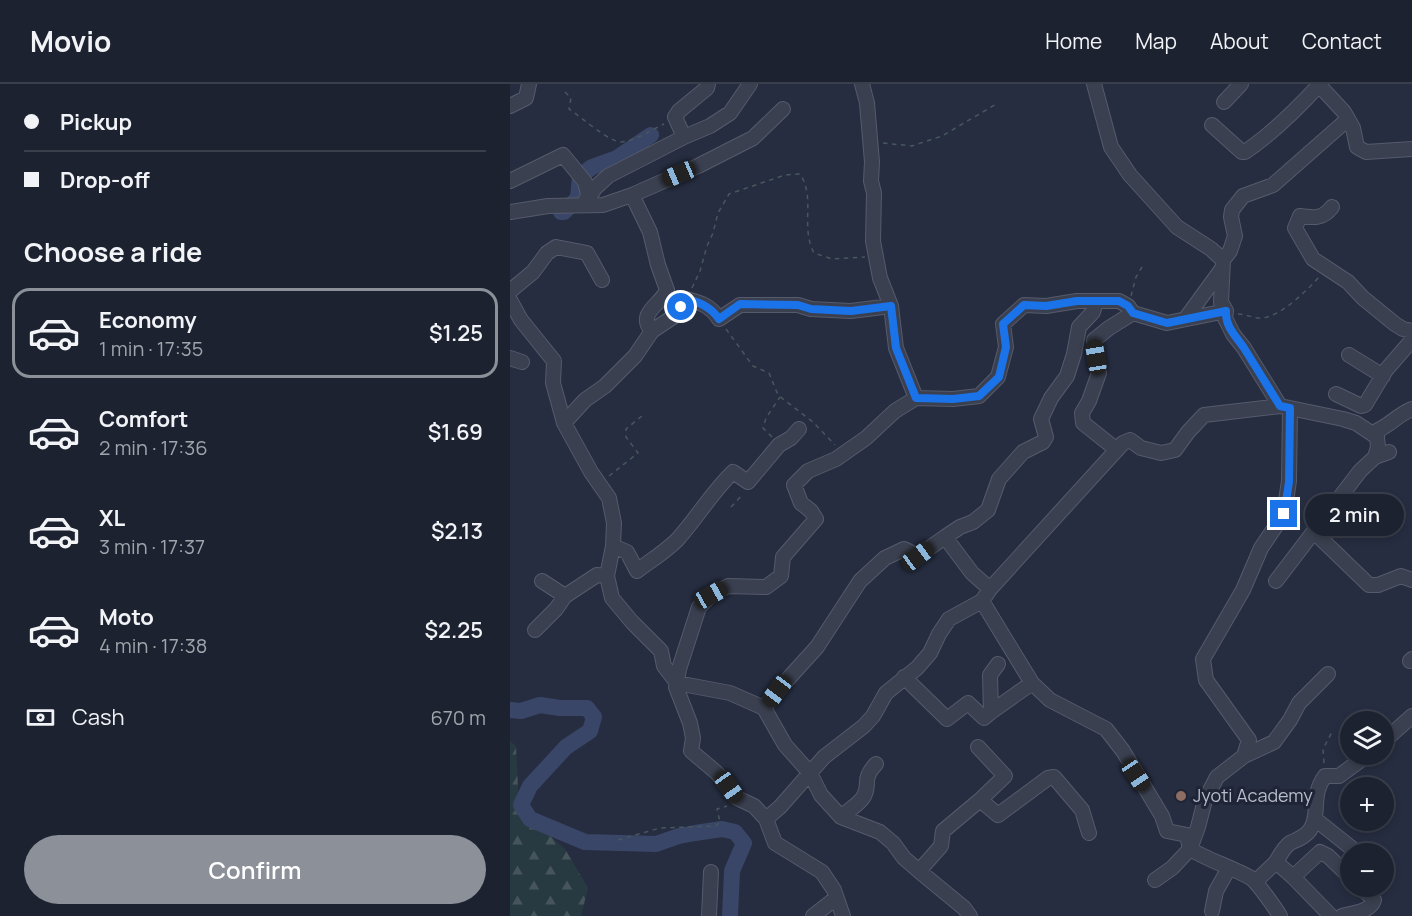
<!DOCTYPE html>
<html lang="en">
<head>
<meta charset="utf-8">
<style>
	body { margin:0; font-family:Manrope,sans-serif; background:#292f3c; color:#f1f3f6; height:100vh; display:flex; flex-direction:column; font-size:22px; white-space:nowrap }
	* { box-sizing:border-box; margin:0 }
	p { font-size:20px; color:#a0a4ab }
	.icon { flex:none; width:33px; height:33px; fill:none; stroke:currentColor; stroke-width:2; stroke-linecap:round; stroke-linejoin:round }
	.map { position:relative; flex:1; overflow:hidden }
	.panel { display:flex; flex-direction:column; background:#1c2230; width:510px }
	.panel>* { flex:none }
	.top-card { display:grid; align-content:center; height:132px; padding:0 24px; background:#1c2230 }
	.tools { position:absolute; left:830px; top:627px; display:grid; gap:12px }
	.tools a { display:grid; place-items:center; width:54px; height:54px; border-radius:50%; background:#1c2230; box-shadow:0 3px 9px #0003,0 0 0 2px #3a3f4c; font-size:30px }
	.end { position:absolute; width:27px; height:27px; margin:-14px; border:8px solid #1a73e8; background:#fff; box-shadow:0 0 0 3px #fff }
	.from { border-radius:50% }
	.bubble { position:absolute; height:42px; border-radius:21px; background:#1c2230; box-shadow:0 3px 9px #0003,0 0 0 2px #3a3f4c; font-size:20px; font-weight:600; line-height:42px; text-align:center }
	.car { position:absolute; width:18px; height:36px; margin:-18px -9px; border-radius:8px; box-shadow:0 0 4px 2px #0007; background:linear-gradient(#222 24%,#8ab4d8 0 40%,#222 0 76%,#8ab4d8 0 86%,#222 0) }
	.top-card b { display:flex; align-items:center; gap:21px; height:57px; font-size:22px }
	.top-card b+b { border-top:2px solid #3a3f4c }
	.top-card i { width:15px; height:15px; background:#f1f3f6 }
	ul { padding:0; list-style:none }
	li { display:flex; align-items:center; gap:18px; height:90px; margin:0 12px 9px; padding:0 12px; border:3px solid transparent; border-radius:18px }
	li div { flex:1 }
	li b { display:block; font-size:22px }
	li em { font-style:normal; font-weight:600 }
	li.selected { border-color:#8c9099 }
	li>.icon { width:54px; height:54px; stroke-width:1.5 }
	h2 { padding:0 24px; font-size:27px; line-height:72px }
	.pay { display:flex; align-items:center; gap:15px; height:66px; padding:0 24px; font-size:22px }
	.pay p { margin-inline-start:auto }
	.button { display:flex; gap:12px; margin-top:auto; padding:12px 24px }
	.button a { flex:1; height:69px; border-radius:36px; background:#8c9099; color:#fff; font-size:24px; font-weight:600; line-height:69px; text-align:center }
	header { display:flex; align-items:center; gap:36px; box-sizing:border-box; height:84px; padding:0 30px; background:#1c2230; border-bottom:2px solid #3a3f4c }
	header strong { font-size:28px }
	nav { display:flex; gap:33px; margin-inline-start:auto; font-size:21px }
	main { display:flex; flex:1; min-height:0 }
	.map>svg:first-child { display:block }
	.forest { fill:url(#forest-firs) }
	.lines { fill:none; stroke-linecap:round; stroke-linejoin:round }
	.river { stroke:#3a4667; stroke-width:16 }
	.minor-casing { stroke:#555b6b; stroke-width:16 }
	.path { stroke:#47575e; stroke-width:1.5; stroke-dasharray:4.5 4.5; stroke-linecap:butt }
	.minor { stroke:#3b4050; stroke-width:14 }
	.route { stroke:#1a73e8; stroke-width:8 }
	.education-dot { fill:#8d6e63; stroke:#1f2536; stroke-width:2 }
	.labels { text-anchor:middle; stroke-width:6; stroke-linejoin:round; paint-order:stroke }
	.poi-label { font-size:18px; fill:#b7bbcb; stroke:#1f2536; text-anchor:start }
</style>
</head>
<body>
<header>
<strong>Movio</strong>
<nav><a>Home</a><a>Map</a><a>About</a><a>Contact</a></nav>
</header>
<main>
<section class="panel">
<div class="top-card">
<b><i class="from"></i>Pickup</b>
<b><i></i>Drop-off</b>
</div>
<h2>Choose a ride</h2>
<ul>
<li class="selected"><svg class="icon" aria-label="car" viewBox="0 0 24 24"><path d="M5 17H2v-5l4-1 3-4h7l3 4 3 1v5h-3M9 17h6M6 11h13"/><circle cx="7" cy="17" r="2"/><circle cx="17" cy="17" r="2"/></svg><div><b>Economy</b><p>1 min · 17:35</p></div><em>$1.25</em></li>
<li><svg class="icon" aria-label="car" viewBox="0 0 24 24"><path d="M5 17H2v-5l4-1 3-4h7l3 4 3 1v5h-3M9 17h6M6 11h13"/><circle cx="7" cy="17" r="2"/><circle cx="17" cy="17" r="2"/></svg><div><b>Comfort</b><p>2 min · 17:36</p></div><em>$1.69</em></li>
<li><svg class="icon" aria-label="car" viewBox="0 0 24 24"><path d="M5 17H2v-5l4-1 3-4h7l3 4 3 1v5h-3M9 17h6M6 11h13"/><circle cx="7" cy="17" r="2"/><circle cx="17" cy="17" r="2"/></svg><div><b>XL</b><p>3 min · 17:37</p></div><em>$2.13</em></li>
<li><svg class="icon" aria-label="car" viewBox="0 0 24 24"><path d="M5 17H2v-5l4-1 3-4h7l3 4 3 1v5h-3M9 17h6M6 11h13"/><circle cx="7" cy="17" r="2"/><circle cx="17" cy="17" r="2"/></svg><div><b>Moto</b><p>4 min · 17:38</p></div><em>$2.25</em></li>
</ul>
<div class="pay"><svg class="icon" aria-label="cash" viewBox="0 0 24 24"><path d="M3 7h18v10H3z"/><circle cx="12" cy="12" r="2"/></svg>Cash<p>670 m</p></div>
<div class="button"><a>Confirm</a></div>
</section>
<div class="map">
<svg width="902" height="832" viewBox="0 0 902 832">
	<defs>
		<pattern id="forest-firs" width="22" height="20" patternUnits="userSpaceOnUse" patternTransform="scale(1.5)"><rect width="22" height="20" fill="#283a41"/><path d="M5 1l3.5 6h-7zM16 11l3.5 6h-7z" fill="#45555b"/></pattern>
	</defs>
	<rect width="100%" height="100%" fill="#262d40"/>
	<path class="forest" d="M0 657 6 662 9 725 55 765 78 804 71 832H0Z"/>
	<g class="lines">
		<path class="river" d="M51 128H54L68 114 70 92 82 83 107 74 141 51
			M0 626 11 627 30 621 50 624H77L84 633 80 647 56 663 20 702 11 721 20 735 75 758 146 760 169 752 185 749 212 745 225 748 234 759 222 787 220 832"/>
		<defs>
			<path id="minor" d="M352 0 357 19 362 78 361 97 364 109 363 157 370 194 381 222 386 264 406 314
				M584 0 601 63 620 91 667 143 701 165 713 176 711 218 716 227 715 234 723 250 734 264 770 322
				M808 0 834 28 843 44 847 63 856 68 902 65
				M714 18 731 0
				M0 22 16 14 19 0
				M702 41 732 68H735C763 49 786 26 809 1
				M174 53 165 33 169 27 197 4 198 0
				M0 97 53 71 75 98 79 114 76 115
				M122 111 140 148 148 181 157 206C152 220 126 229 142 247
				M79 114 85 104 98 92 174 53 200 42 220 29 240 0
				M822 123C813 135 804 134 790 132L785 144 803 175 838 198 853 214 885 240 893 245 902 247
				M0 128 38 122 93 121 122 111 188 82 243 54 273 25
				M713 176 720 167 725 152 721 133 722 126 733 112 763 101 838 35
				M0 207 23 188 37 169 46 163 77 169 92 196
				M0 216 11 236 44 277 43 299 54 339 81 388 99 414 104 439 103 462 97 492 102 514 122 538 151 567 154 582 167 599 220 609 254 624 275 661 300 689 311 711 331 733 370 748 383 759 394 774 409 787 454 824 460 832
				M623 229 657 239 716 227
				M676 234 711 186
				M839 271 873 292
				M0 274 12 278
				M826 310 851 322 855 321 876 286 902 256
				M54 339 75 316 95 302 125 272 142 247 166 231 176 215C190 218 201 222 209 235L230 221H288L301 225 341 227 381 222
				M862 349C877 344 887 331 902 325
				M804 448 859 501H868L891 492 902 496
				M435 453 450 443 463 438 478 426 489 395 513 368 533 358 536 353 531 335 541 314 557 292 564 270 569 243 583 228 586 218
				M103 462 117 468 127 487C140 477 155 468 167 456 187 434 202 408 223 388L238 398 269 361 281 354 289 345
				M32 497 55 512 87 491 97 492
				M766 497 850 387 865 373 879 368
				M472 517 522 599 540 616 596 645 613 667 652 732 657 747 677 751 680 765C700 777 721 783 741 794 747 798 766 825 770 832
				M25 546 46 525 55 512
				M900 577 902 575
				M394 593 437 635 458 619 474 634 481 628 480 591 488 580
				M254 624 267 607 307 563 350 497 375 474 394 465 408 472 435 453 462 489 480 505
				M481 628 522 599
				M873 658 902 632
				M468 663 495 692 470 716
				M734 672 764 658 780 636 789 619 818 590
				M331 733C338 726 349 721 354 712 361 699 351 696 366 680
				M256 735 244 722 227 714 207 689 181 667 183 654 180 639 166 603 169 585 189 523 201 511 218 502 256 503 271 492 273 473 306 435 301 427 291 419 284 401 298 387 326 375 356 354 385 327 406 314 443 315 469 312 488 293 496 263 493 240 514 221 536 222 567 217H609L618 222 623 229 599 244 584 256 589 289 579 317 572 329 573 339 607 366
				M805 735 849 770
				M766 778C770 771 774 763 780 759 788 755 795 753 800 746 811 730 800 712 815 692H829L859 670
				M409 787 431 762 433 747 470 716 488 731 538 694 544 693 572 726 579 749
				M645 796 662 784 680 765 688 743 695 716 707 693 734 672 739 656 696 596 693 575 733 506 751 464 774 430 779 397 780 324
				M745 798 766 778 783 793
				M702 827 706 807 719 784
				M199 832 201 788
				M303 832 326 814
				M333 832 324 806 312 788 265 759 256 735 270 723 314 673 354 642 363 632 376 609 407 584 420 569 429 550 439 535 472 517 480 505 613 359 620 356 631 364 651 369 665 366 678 348 694 331 770 322 833 335 846 339 867 353 868 363 865 373
				M821 832 783 793 810 768 818 772 840 793
				M832 832C843 829 860 828 864 816L850 802"/>
		</defs>
		<use href="#minor" class="minor-casing"/>
		<path class="path" d="M55 8 61 14 59 25C70 32 99 58 111 58 125 57 141 46 154 40
			M373 59 402 62 432 52 488 19
			M182 204 190 187 197 162 203 149 208 129 219 110 275 91 290 90C306 114 290 143 304 169L322 175 355 173
			M621 212 626 193 632 183
			M728 230C736 230 745 235 752 234 772 232 797 206 810 192
			M216 245 243 282 259 289 268 311 303 338 325 361
			M262 353 253 344 256 334 270 313
			M99 392 128 369 116 353V345L133 331
			M221 423 233 410
			M814 679 813 665 823 646
			M108 756 150 744 206 742 210 738 207 725 217 722"/>
		<use href="#minor" class="minor"/>
	</g>
	<g class="lines">
		<path class="route" d="M171 223 176 215C190 218 201 223 209 235L230 220 288 221 301 225 341 227 381 222 386 264 406 314 443 315 469 312 489 293 496 263 493 240 514 221 536 222 567 217H609L618 222 623 229 657 239 716 227C715 243 726 252 734 264 746 283 758 303 770 322L780 324 779 398 774 430"/>
	</g>
	<circle class="education-dot" cx="671" cy="712" r="6"/>
	<g class="labels">
		<g class="poi-label">
			<text x="683" y="718">Jyoti Academy</text>
		</g>
	</g>
</svg>
<div class="tools">
<a><svg class="icon" aria-label="layers" viewBox="0 0 24 24"><path d="M12 4l9 5-9 5-9-5zM3 14l9 5 9-5"/></svg></a>
<a>+</a>
<a>−</a>
</div>
<i class="end from" style="left:171px;top:223px"></i>
<i class="end" style="left:774px;top:430px"></i>
<div class="bubble" style="left:795px;top:410px;width:99px">2 min</div>
<i class="car" style="left:169px;top:90px;rotate:247deg"></i>
<i class="car" style="left:586px;top:273px;rotate:351deg"></i>
<i class="car" style="left:408px;top:472px;rotate:54deg"></i>
<i class="car" style="left:201px;top:511px;rotate:61deg"></i>
<i class="car" style="left:267px;top:607px;rotate:217deg"></i>
<i class="car" style="left:626px;top:691px;rotate:146deg"></i>
<i class="car" style="left:219px;top:703px;rotate:145deg"></i>
</div>
</main>
</body>
</html>
